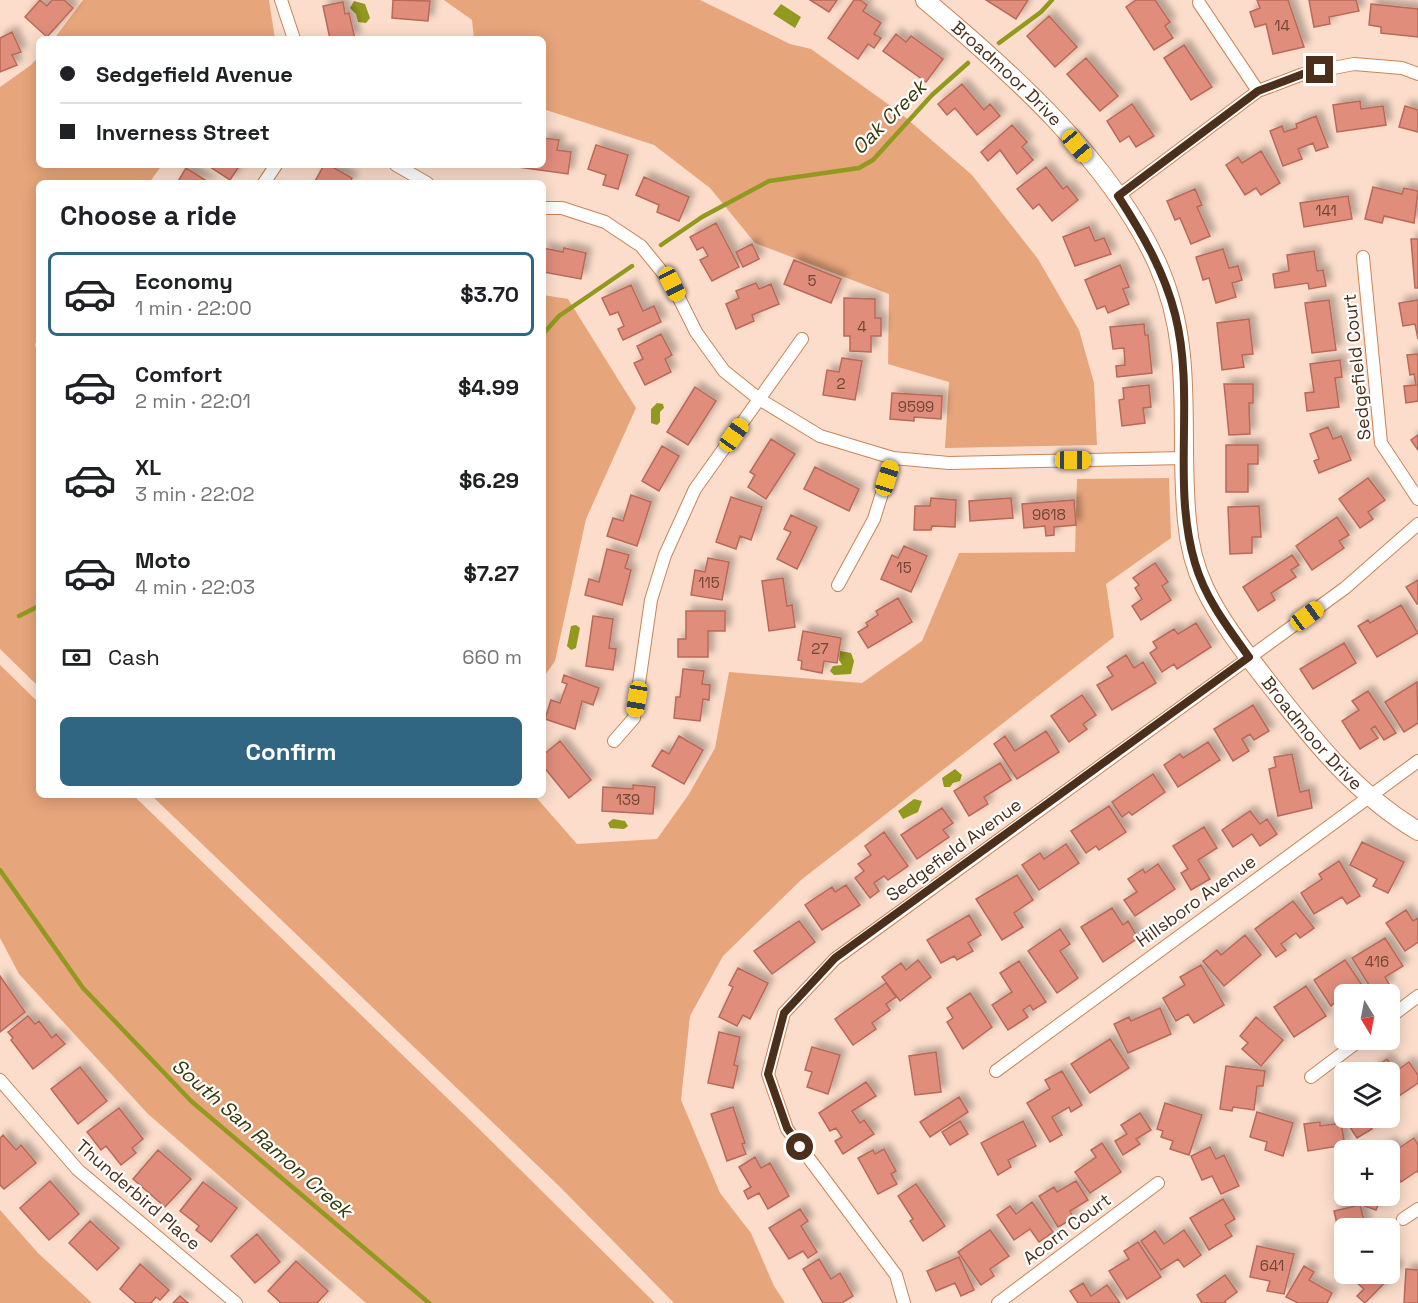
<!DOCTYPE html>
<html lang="en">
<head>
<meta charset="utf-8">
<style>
	body { margin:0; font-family:"Space Grotesk",sans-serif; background:#f6f6f6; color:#202124; height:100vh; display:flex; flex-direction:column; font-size:22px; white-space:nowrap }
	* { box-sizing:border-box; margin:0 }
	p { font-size:20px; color:#757577 }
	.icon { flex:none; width:33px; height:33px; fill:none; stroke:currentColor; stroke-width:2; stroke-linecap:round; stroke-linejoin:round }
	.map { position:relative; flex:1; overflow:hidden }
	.side { position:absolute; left:36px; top:180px; width:510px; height:618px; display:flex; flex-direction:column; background:#fff; border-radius:9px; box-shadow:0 3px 15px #0003 }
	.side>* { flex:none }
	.hud { position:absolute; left:36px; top:36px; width:510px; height:132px; border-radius:9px; box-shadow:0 3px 15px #0003; display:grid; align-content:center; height:132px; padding:0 24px; background:#fff }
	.needle { width:39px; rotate:170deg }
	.buttons { position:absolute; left:1334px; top:984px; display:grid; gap:12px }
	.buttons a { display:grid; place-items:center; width:66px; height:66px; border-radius:9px; background:#fff; box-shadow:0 3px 15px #0003; font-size:30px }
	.end { position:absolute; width:27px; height:27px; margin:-14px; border:8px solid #4c2f1b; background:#fff; box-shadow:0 0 0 3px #fff }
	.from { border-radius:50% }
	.car { position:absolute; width:18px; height:36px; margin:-18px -9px; border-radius:8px; box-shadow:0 0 4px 2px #0007; background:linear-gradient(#f5c518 24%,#345 0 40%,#f5c518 0 76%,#345 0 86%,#f5c518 0) }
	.hud b { display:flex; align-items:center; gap:21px; height:57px; font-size:22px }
	.hud b+b { border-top:2px solid #e0e0e0 }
	.hud i { width:15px; height:15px; background:#202124 }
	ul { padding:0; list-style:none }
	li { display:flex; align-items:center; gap:18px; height:84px; margin:0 12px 9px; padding:0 12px; border:3px solid transparent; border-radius:9px }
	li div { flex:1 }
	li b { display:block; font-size:22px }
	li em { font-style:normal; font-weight:800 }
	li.current { border-color:#306682 }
	li>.icon { width:54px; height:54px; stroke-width:1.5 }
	h2 { padding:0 24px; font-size:27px; line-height:72px }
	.pay { display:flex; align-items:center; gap:15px; height:66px; padding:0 24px; font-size:22px }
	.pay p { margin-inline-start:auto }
	.cta { display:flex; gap:12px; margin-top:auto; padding:12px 24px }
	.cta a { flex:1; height:69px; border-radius:9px; background:#306682; color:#fff; font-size:24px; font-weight:800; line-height:69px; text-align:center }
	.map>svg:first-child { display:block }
	.green { fill:#e7a57b }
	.water { fill:#92991f }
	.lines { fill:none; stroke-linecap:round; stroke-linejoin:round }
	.stream { stroke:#92991f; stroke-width:4.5 }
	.building { fill:#e18d7b; stroke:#b96958; stroke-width:1.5; filter:url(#shadow) }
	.street-casing { stroke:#cb8457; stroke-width:14 }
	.secondary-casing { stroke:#cb8457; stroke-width:20 }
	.street { stroke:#fff; stroke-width:12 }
	.secondary { stroke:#fff; stroke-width:18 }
	.route { stroke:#4c2f1b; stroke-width:8 }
	.labels { text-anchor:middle; stroke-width:4.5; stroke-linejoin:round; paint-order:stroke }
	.number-label { font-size:15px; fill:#714633 }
	.street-label { font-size:18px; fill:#4c2f1b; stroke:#fff }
	.water-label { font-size:20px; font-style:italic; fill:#353808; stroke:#fff }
</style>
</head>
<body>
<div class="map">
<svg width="1418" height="1303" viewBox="0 0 1418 1303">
	<defs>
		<filter id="shadow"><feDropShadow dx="5.5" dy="-5.5" stdDeviation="3" flood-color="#0004"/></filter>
	</defs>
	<rect width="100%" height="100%" fill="#fcddcb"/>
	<path class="green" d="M83 0H269L275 39H54Z
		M444 0H700L790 44 811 49 899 112 972 175 1038 259 1079 330 1094 383 1097 445 945 448 949 382 888 364 889 294 755 243 710 188 654 145 543 109V39H474L472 20Z
		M39 56V165H162L149 183H39V338L35 344 39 363V687L0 649V87L31 65Z
		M543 295 568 299 636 408 586 519 555 661 543 678Z
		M1169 478 1171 538 1106 584 1114 637 801 880 723 956 690 1016 681 1100 720 1193 751 1233 774 1286 785 1303H674L561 1188 151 795H534L577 844 657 839 689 794 715 748 729 672 862 683 922 641 959 553 1075 552 1077 479Z
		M0 665 39 703V795H133L473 1123 655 1303H366L148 1114 19 974 0 938Z
		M0 1210 38 1253 92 1303H0Z"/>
	<path class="water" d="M354 1 365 4 370 18 366 23 358 22 356 14 350 8Z
		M781 4 801 17 795 28 773 14Z
		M657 403 663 404 664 408 660 412V422L657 425 651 423V409Z
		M576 625 580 628 576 648 571 650 567 646 571 626Z
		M840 651 851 653 854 661 851 674 834 675 830 671 833 666 842 665 839 660Z
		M955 769 962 775 960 781 953 783 950 787H944L942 778Z
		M914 799 922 801 918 812 903 819 898 811Z
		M613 819 625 821 628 826 624 829 610 828 608 823Z"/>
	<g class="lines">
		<path class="stream" d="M999 43 1041 12 1052 0
			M661 245 702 217 769 181 859 168 873 160 932 95 968 63
			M543 334 559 316 632 266
			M19 616 39 606
			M0 870 83 988 191 1101 429 1303"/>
	</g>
	<path class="building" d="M40 0 47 6 52 0H64L73 8 47 37 25 17Z
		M393 0 430 1 428 21 392 18Z
		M810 0H837L829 12Z
		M854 0H860L867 5 863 11 881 23 874 34 881 38 874 48 868 44 858 59 828 38Z
		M986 0H1028L1016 19Z
		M1136 0H1155L1170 22 1165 26 1173 38 1154 50 1126 7Z
		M1257 0H1288L1304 47 1273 54 1266 24 1255 27 1250 12 1260 8Z
		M1309 0H1356L1359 11 1329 17 1330 24 1314 27Z
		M343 2 345 14 349 13 355 39H330L323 6Z
		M1371 4 1418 9V37L1381 33V27L1369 25Z
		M1049 16 1077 47 1055 67 1027 36Z
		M12 32 21 52 12 55 17 65 0 72V38Z
		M896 34 906 42 911 36 943 59 926 82 883 51Z
		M1184 45 1212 87 1191 100 1164 58Z
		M1086 58 1118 96 1100 111 1067 74Z
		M962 84 984 110 990 104 1000 116 977 135 955 108 947 115 938 104Z
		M1360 101 1361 109 1383 106 1386 125 1337 132 1333 105Z
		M1132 104 1154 136 1136 147 1129 136 1120 142 1107 121Z
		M1405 106 1418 110V132L1399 127Z
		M1316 116 1328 147 1316 151 1313 143 1298 149 1302 159 1283 166 1270 131 1282 126 1284 132 1297 128 1296 124Z
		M1012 125 1027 142 1022 147 1033 160 1017 174 1000 150 988 161 981 152Z
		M543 138 559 140 557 150 571 152 568 174 518 167 543 165Z
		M596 145 628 155 618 189 603 185 606 175 588 169Z
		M1261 151 1280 183 1261 195 1256 188 1245 195 1226 165 1238 157 1242 163Z
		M207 165H240L230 180Z
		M324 165H329L352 178 350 183H314Z
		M1046 167 1063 189 1067 186 1078 200 1052 221 1039 204 1033 209 1017 189Z
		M186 168 210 183H177Z
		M644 177 689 197 679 221 657 212 659 205 636 195Z
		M1373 187 1402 194 1404 188 1418 191 1414 223 1384 216 1382 223 1365 219Z
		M1195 189 1202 205 1197 207 1210 236 1191 244 1180 218 1175 220 1167 201Z
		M1348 196 1352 219 1304 227 1300 203Z
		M716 223 739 267 712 281 700 260 708 256 703 247 697 250 690 237Z
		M1089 227 1095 241 1104 238 1111 254 1075 266 1063 237Z
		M1411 239H1418V288H1415Z
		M752 244 759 259 743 267 736 252Z
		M543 248 563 252 564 248 586 253 581 279 543 272Z
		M1223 249 1229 268 1238 266 1242 280 1232 283 1236 297 1216 303 1209 278 1203 280 1196 257Z
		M1314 251 1317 271 1323 270 1326 286 1309 289 1308 283 1275 288 1273 274 1289 271 1287 255Z
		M794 260 841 279 831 303 784 284Z
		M1120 265 1129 287 1123 289 1129 304 1108 313 1105 306 1097 309 1085 280Z
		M756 283 759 289 771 284 779 304 752 315 754 321 736 329 726 304 739 298 736 291Z
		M631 285 643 311 654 306 661 322 623 340 618 329 624 326 618 312 610 315 602 298Z
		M844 298 875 299V318H881V336H871V352L850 351V336H844Z
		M1329 300 1336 350 1312 353 1305 303Z
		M1418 300V339L1415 324 1403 326 1399 303Z
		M1249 319 1253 354 1242 355 1244 367 1222 370 1217 323Z
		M1144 324 1145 335H1148L1152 373 1117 377 1116 366 1125 365 1124 348 1113 349 1110 327Z
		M661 334 672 355 665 359 671 372 645 385 634 363 643 359 637 346Z
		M1418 354V401L1406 403 1404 386 1416 385 1414 374 1410 375 1407 355Z
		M842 358 862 361 855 400 823 395 827 370 839 372Z
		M1340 360 1342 377 1335 378 1339 407 1307 411 1305 393 1314 392 1310 364Z
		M1224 384H1253V403H1249L1250 434 1229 435Z
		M1149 385 1151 407 1143 408 1145 423 1122 426 1119 400 1124 399 1123 388Z
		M695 387 716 401 688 445 667 432Z
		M892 393 942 396 941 419 914 417V421L890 419Z
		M1328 427 1333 439 1341 436 1351 460 1319 473 1314 461 1319 459 1310 434Z
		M1418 435V450L1411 440Z
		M771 439 795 454 766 499 748 487 755 475 750 472Z
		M1226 445H1258V464H1248V492H1226Z
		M662 446 679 456 659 491 642 481Z
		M815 467 859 489 849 511 804 489Z
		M1368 478 1385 500 1368 512 1373 519 1360 528 1339 499Z
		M631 495 651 502 637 546 607 536 613 518 623 521Z
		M731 497 762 507 751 540 740 536 736 549 716 542Z
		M931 498 956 500 955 527 932 526 931 530H914L915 506H930Z
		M1011 498 1013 518 970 521 969 501Z
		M1074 500 1076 525 1054 527V535L1046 536 1045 526 1024 528 1022 504Z
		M1259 506 1261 537H1252V553L1230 554 1228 507Z
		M791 515 817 527 797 569 777 559 791 532 784 529Z
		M1337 517 1349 535 1339 541 1344 548 1312 570 1296 546Z
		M904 546 927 556 911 592 881 579 892 555 898 558Z
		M607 549 629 555 625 568 631 570 622 605 585 595 589 579 599 582Z
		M1292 555 1299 565 1291 570 1296 577 1271 593 1275 600 1258 611 1243 587Z
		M708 558 729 562 722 600 691 595 695 570 705 572Z
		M1155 563 1168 582 1162 586 1171 600 1141 620 1132 606 1142 599 1135 588 1139 585 1133 578Z
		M783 578 787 606 792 605 795 627 769 631 762 581Z
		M1418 580V604H1417L1406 587Z
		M898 598 912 622 868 648 858 632 868 626 866 623 878 615 876 611Z
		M1401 605 1418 633 1377 657 1358 626 1368 620 1370 623Z
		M686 611H725V631H708V657H678V639H686Z
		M593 616 613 619 609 648 616 649 613 670 586 666Z
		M1196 623 1211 647 1177 669 1174 664 1162 672 1150 653 1157 648 1153 642 1174 629 1178 634Z
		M803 631 841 638 837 663 824 661 822 673 801 669 802 661 798 660Z
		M1344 643 1356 663 1313 689 1300 669Z
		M1126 655 1134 668 1143 662 1156 683 1112 710 1097 685 1113 676 1107 667Z
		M683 669 704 671 702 684 710 685 709 700 703 699 700 721 674 718 676 697H680Z
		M564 675 599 688 593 705 582 701 575 729 545 719 551 700 560 703 567 684 562 682Z
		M1417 682 1418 723 1404 732 1385 702Z
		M1368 691 1396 733 1384 740 1375 726 1371 729 1378 738 1360 749 1342 721 1359 710 1352 701Z
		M1082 695 1096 715 1083 724 1087 729 1069 742 1051 716Z
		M1253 705 1269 731 1254 740 1250 734 1242 739 1249 751 1233 761 1214 729Z
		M1046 731 1059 752 1017 779 994 744 1005 736 1015 751Z
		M679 736 703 750 684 784 652 766 662 750 669 754Z
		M560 741 591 780 569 798 543 766V755Z
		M1208 742 1220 760 1178 787 1164 765 1180 754 1183 758Z
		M1292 754 1300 792 1309 790 1312 808 1278 816 1269 769 1276 767 1274 757Z
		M1000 763 1011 780 984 797 988 804 969 816 954 791Z
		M1153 774 1165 792 1132 815 1129 812 1122 817 1112 802Z
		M633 785 655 787 653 814 602 811 603 787 633 789Z
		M1109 806 1126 832 1099 850 1096 846 1086 853 1071 831Z
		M942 808 953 823 943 830 949 837 917 859 901 835Z
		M1250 811 1260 824 1267 819 1277 834 1260 846 1252 834 1233 847 1222 830Z
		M1204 827 1217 848 1198 860 1210 879 1191 890 1181 873 1188 869 1173 846Z
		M884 832 908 866 888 880 884 876 874 883 879 891 870 898 855 878 864 871 858 864 871 855 865 846Z
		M1362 842 1404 862 1388 893 1373 886 1377 879 1350 865Z
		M1066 844 1079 863 1039 890 1022 865 1040 853 1044 859Z
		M1339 861 1360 896 1347 904 1342 897 1314 914 1301 893 1322 879 1319 874Z
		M1158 864 1175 889 1135 916 1124 900 1137 892 1128 879 1143 869 1145 873Z
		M1017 875 1033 900 1014 913 1023 927 1002 940 976 899Z
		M846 885 860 905 822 930 805 905 832 887 835 892Z
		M1293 901 1314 928 1300 938 1296 933 1281 944 1286 950 1276 957 1255 929Z
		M1112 908 1123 925 1128 921 1138 938 1103 962 1081 927Z
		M1406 910 1413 921 1418 918V942L1405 951 1386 923Z
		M969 915 981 935 968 943 973 951 957 960 954 956 941 963 927 940Z
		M799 921 815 942 772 974 754 951Z
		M1060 929 1070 944 1060 951 1078 978 1057 993 1028 951Z
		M1245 935 1261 955 1224 986 1203 961 1217 950 1221 955Z
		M1385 938 1403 966 1385 977 1389 984 1374 993 1352 958Z
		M918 960 931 977 900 1001 882 977 901 963 906 970Z
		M1345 960 1368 994H1344L1331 1006 1314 980Z
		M1019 961 1046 1002 1033 1010 1030 1005 1023 1010 1028 1017 1008 1030 992 1005 1012 992 1000 973Z
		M1201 965 1224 1005 1194 1023 1188 1014 1176 1021 1163 998 1185 985 1180 977Z
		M738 968 768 983 750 1019 743 1015 737 1026 719 1017 733 987 729 985Z
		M0 976 25 1012 0 1032Z
		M886 983 896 997 886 1004 890 1010 872 1023 876 1029 853 1045 835 1019Z
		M1306 986 1326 1016 1294 1037 1274 1007Z
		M970 993 992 1027 963 1049 947 1022 953 1018 947 1008Z
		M1160 1008 1171 1034 1128 1053 1114 1024 1129 1017 1131 1021Z
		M28 1016 35 1024 39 1021 52 1038 56 1034 65 1044 33 1069 11 1040 13 1038 8 1032Z
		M1256 1017 1283 1040 1261 1066 1242 1049 1248 1043 1240 1036Z
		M719 1032 740 1037 734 1065 738 1066 733 1088 708 1083Z
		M1110 1039 1129 1068 1090 1093 1071 1064Z
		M812 1047 840 1055 828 1094 807 1087 812 1072 805 1070Z
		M936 1052 941 1092 915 1095 909 1056Z
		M1387 1059 1396 1071 1409 1062 1418 1075V1083L1393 1100 1389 1094V1072H1375L1372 1069Z
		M1226 1066 1265 1071 1263 1086H1257L1254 1110 1233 1107 1232 1111 1220 1109Z
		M80 1067 107 1101 78 1124 51 1089Z
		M1062 1071 1082 1105 1071 1112 1069 1107 1052 1117 1062 1135 1050 1142 1027 1103 1050 1089 1045 1080Z
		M866 1082 876 1096 852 1111 860 1123 864 1120 874 1134 843 1154 835 1141 842 1137 836 1128 830 1131 819 1113Z
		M959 1097 968 1112 930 1137 920 1122Z
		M1165 1103 1202 1115 1189 1155 1170 1149 1173 1141 1161 1137 1163 1131 1157 1129Z
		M733 1107 745 1143 742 1144 746 1154 727 1161 711 1114Z
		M119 1108 143 1139 132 1148 136 1153 121 1165 106 1146 101 1150 87 1132Z
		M1257 1112 1293 1123 1283 1156 1265 1150 1267 1142 1250 1137Z
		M1140 1113 1151 1130 1136 1139 1140 1144 1123 1155 1115 1141 1127 1134 1121 1125Z
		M1344 1118H1368L1366 1119 1372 1129 1357 1138Z
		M960 1121 968 1134 950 1145 942 1132Z
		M1023 1121 1036 1146 1008 1160 1011 1167 998 1175 981 1143Z
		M1320 1122V1126L1341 1123 1345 1145 1308 1151 1304 1124Z
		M3 1135 16 1150 21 1145 36 1163 4 1189 0 1185V1138Z
		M1414 1138 1418 1145V1173L1417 1171 1401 1182 1389 1164V1150H1381L1391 1143 1396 1150Z
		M1102 1143 1121 1172 1090 1193 1075 1172 1096 1157 1091 1150Z
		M1210 1147 1216 1159 1224 1155 1239 1186 1221 1194 1212 1176 1202 1180 1191 1156Z
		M884 1149 896 1171 891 1174 897 1184 878 1194 858 1158 873 1150 875 1154Z
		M158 1150 191 1179 165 1207 133 1179Z
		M755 1157 761 1168 770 1163 789 1196 768 1209 759 1193 748 1199 744 1191 751 1187 739 1167Z
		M50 1181 79 1214 49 1240 20 1208Z
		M1076 1181 1088 1200 1070 1211 1074 1218 1058 1227 1039 1196 1054 1187 1057 1192Z
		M203 1182 237 1208 211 1242 196 1230 199 1226 180 1211Z
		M916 1184 945 1226 923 1241 910 1221 913 1219 898 1196Z
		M1344 1194V1196H1382L1376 1210 1342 1198Z
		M1223 1199 1235 1219 1225 1225 1232 1236 1209 1250 1190 1218Z
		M1032 1202 1053 1232 1039 1242 1030 1229 1014 1240 997 1215 1010 1206 1016 1214Z
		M1360 1205 1366 1228H1344V1254L1334 1211Z
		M800 1209 808 1221 801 1226 817 1252 808 1258 803 1251 789 1259 769 1228Z
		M90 1221 119 1248 97 1270 69 1243Z
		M990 1230 1009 1256 990 1269 994 1276 981 1285 958 1252Z
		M1184 1230 1201 1255 1184 1267 1178 1259 1161 1270 1141 1241 1155 1231 1164 1244Z
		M257 1234 280 1262 255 1283 231 1256Z
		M1138 1242 1161 1277 1127 1299 1109 1271 1129 1259 1124 1251Z
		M1257 1246 1294 1254 1284 1294 1267 1291 1270 1281 1250 1277Z
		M959 1257 974 1290 961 1296 955 1283 936 1291 927 1271Z
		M819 1259 831 1279 840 1273 853 1296 842 1303H823L803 1269Z
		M296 1261 328 1291 317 1303H281L268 1291Z
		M1389 1261 1398 1269 1365 1303 1357 1296 1364 1289 1347 1274H1389Z
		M140 1264 169 1290 160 1300 156 1297 151 1303H136L120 1289Z
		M1304 1266 1314 1272 1309 1280 1332 1293 1327 1303H1298L1286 1297Z
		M1406 1269 1418 1270V1303H1404Z
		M1225 1275 1237 1292 1225 1301 1226 1303H1202L1197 1295Z
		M1083 1283 1091 1296 1107 1285 1120 1303H1078L1070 1291Z
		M180 1296 188 1303H173Z"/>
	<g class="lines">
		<defs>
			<path id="street" d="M281 0 294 39
				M1199 3 1258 91
				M396 165 427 183
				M264 183 276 165
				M1118 196 1258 91 1303 74 1354 64 1402 68 1418 74
				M543 208H562L605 222 641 246 672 284 696 332 724 371 759 399 820 436 893 458 949 463 1185 458
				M1363 257 1381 443 1418 499
				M838 585 874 519 893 458
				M614 741 634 718 651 600 665 555 695 489 802 339
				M1389 1018 1418 996
				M996 1071 1418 761
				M1311 1077 1360 1040
				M0 1080 78 1170 236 1303
				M1403 1219 1418 1209
				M904 1303 896 1275 787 1129 768 1074 784 1013 835 959 1345 588 1418 524
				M998 1303 1158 1183"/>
			<g id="secondary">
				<path id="s1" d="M925 0C1010 71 1112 162 1158 265 1196 352 1178 431 1187 521 1189 544 1195 568 1205 589 1222 624 1247 655 1271 686 1314 741 1357 795 1418 831"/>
			</g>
		</defs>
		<use href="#street" class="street-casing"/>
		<use href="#secondary" class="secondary-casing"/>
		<use href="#street" class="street"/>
		<use href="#secondary" class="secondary"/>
	</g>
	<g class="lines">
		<path class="route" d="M800 1147 787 1128 768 1074 784 1013 835 958 1249 657C1228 628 1205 598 1195 563 1171 483 1196 396 1175 314 1164 271 1142 233 1118 196L1258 91 1303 74 1320 70"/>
	</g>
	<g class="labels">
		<g class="number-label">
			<text x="1282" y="31">14</text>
			<text x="1326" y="216">141</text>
			<text x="812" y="286">5</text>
			<text x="862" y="332">4</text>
			<text x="841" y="389">2</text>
			<text x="916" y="412">9599</text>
			<text x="1049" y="520">9618</text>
			<text x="904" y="573">15</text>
			<text x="709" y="588">115</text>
			<text x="820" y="654">27</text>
			<text x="628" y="805">139</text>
			<text x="1377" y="967">416</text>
			<text x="1272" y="1271">641</text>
		</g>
		<g class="street-label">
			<text dy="6" stroke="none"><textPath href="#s1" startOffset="110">Broadmoor Drive</textPath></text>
			<text transform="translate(1357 367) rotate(-96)" y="6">Sedgefield Court</text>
			<text dy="6" stroke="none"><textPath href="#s1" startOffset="866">Broadmoor Drive</textPath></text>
			<text transform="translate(954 850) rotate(-36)" y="6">Sedgefield Avenue</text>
			<text transform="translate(1196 901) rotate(-36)" y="6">Hillsboro Avenue</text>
			<text transform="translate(138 1195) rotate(41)" y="6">Thunderbird Place</text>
			<text transform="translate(1067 1229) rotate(-37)" y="6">Acorn Court</text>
		</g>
		<g class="water-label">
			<text transform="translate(889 117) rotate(-45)" y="7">Oak Creek</text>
			<text transform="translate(262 1138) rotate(41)" y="7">South San Ramon Creek</text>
		</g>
	</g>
</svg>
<div class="buttons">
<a><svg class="needle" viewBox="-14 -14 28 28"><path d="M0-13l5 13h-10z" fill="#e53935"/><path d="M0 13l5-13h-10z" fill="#757577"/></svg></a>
<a><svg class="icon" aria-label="layers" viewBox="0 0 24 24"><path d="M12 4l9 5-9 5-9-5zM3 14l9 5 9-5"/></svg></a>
<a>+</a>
<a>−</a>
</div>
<i class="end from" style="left:800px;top:1147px"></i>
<i class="end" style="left:1320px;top:70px"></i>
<i class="car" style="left:1077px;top:146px;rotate:140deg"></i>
<i class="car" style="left:672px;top:284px;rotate:153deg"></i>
<i class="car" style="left:734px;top:435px;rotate:35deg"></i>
<i class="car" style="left:1073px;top:460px;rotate:90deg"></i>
<i class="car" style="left:887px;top:478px;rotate:17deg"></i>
<i class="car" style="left:1307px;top:616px;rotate:54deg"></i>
<i class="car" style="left:637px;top:699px;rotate:189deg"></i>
<div class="hud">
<b><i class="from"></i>Sedgefield Avenue</b>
<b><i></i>Inverness Street</b>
</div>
<section class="side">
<h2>Choose a ride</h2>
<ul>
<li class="current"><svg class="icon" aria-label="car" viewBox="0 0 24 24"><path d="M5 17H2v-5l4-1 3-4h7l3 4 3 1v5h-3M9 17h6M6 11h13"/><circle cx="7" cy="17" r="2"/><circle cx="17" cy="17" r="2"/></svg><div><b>Economy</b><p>1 min · 22:00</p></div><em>$3.70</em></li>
<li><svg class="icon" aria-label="car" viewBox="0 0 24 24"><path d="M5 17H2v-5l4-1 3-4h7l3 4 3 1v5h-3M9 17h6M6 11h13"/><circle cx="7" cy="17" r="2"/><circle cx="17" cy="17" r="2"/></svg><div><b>Comfort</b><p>2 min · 22:01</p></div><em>$4.99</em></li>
<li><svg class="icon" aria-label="car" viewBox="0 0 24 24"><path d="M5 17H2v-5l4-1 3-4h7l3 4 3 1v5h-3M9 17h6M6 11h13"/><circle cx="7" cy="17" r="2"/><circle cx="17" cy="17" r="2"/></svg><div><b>XL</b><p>3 min · 22:02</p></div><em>$6.29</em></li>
<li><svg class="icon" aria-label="car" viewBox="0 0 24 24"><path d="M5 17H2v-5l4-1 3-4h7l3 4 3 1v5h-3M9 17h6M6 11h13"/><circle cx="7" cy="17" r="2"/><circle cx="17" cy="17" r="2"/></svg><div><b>Moto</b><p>4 min · 22:03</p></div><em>$7.27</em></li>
</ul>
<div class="pay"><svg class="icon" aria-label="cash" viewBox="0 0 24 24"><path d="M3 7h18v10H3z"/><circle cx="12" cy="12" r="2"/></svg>Cash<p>660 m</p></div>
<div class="cta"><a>Confirm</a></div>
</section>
</div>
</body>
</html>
